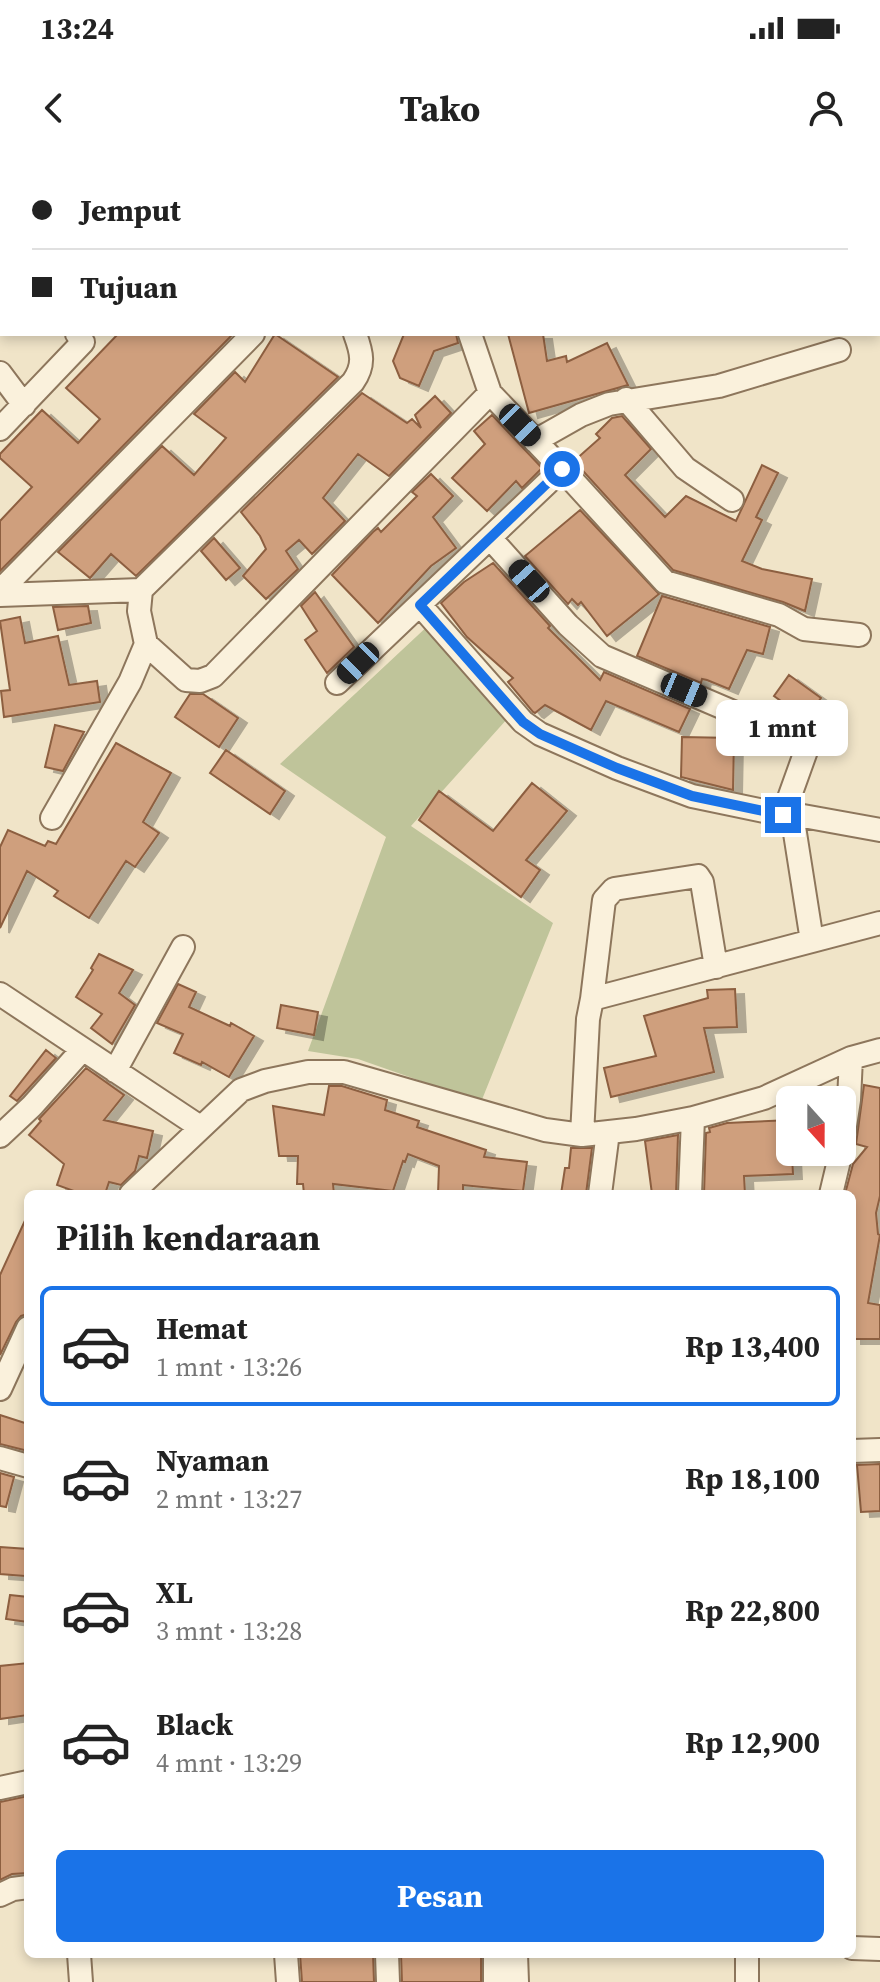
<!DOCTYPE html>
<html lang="id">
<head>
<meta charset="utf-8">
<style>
	body { margin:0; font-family:"Source Serif 4",serif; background:#f2f2f2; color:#222; height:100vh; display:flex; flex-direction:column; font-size:30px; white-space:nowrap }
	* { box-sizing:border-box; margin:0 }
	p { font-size:26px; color:#767676 }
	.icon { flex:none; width:44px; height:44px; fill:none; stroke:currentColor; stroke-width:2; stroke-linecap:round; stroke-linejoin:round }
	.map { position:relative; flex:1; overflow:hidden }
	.details { position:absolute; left:24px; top:1030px; width:832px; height:768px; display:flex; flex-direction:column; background:#fff; border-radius:12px; box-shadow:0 4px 12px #0003 }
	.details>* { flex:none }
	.banner { position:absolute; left:0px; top:0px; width:880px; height:176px; box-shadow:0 4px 12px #0003; display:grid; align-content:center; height:176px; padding:0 32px; background:#fff }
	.needle { width:52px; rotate:159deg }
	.buttons { position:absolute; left:776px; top:926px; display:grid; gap:16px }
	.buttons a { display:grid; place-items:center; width:80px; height:80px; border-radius:12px; background:#fff; box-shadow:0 4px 12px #0003; font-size:40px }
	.end { position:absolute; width:36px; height:36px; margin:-18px; border:10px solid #1a73e8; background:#fff; box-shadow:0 0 0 4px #fff }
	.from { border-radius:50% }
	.bubble { position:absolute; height:56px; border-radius:12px; background:#fff; box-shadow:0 4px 12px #0003; font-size:26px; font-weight:700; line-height:56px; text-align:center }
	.car { position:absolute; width:24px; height:48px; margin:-24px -12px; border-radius:10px; box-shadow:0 0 6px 2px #0007; background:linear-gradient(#222 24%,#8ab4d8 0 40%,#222 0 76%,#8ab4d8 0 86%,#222 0) }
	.banner b { display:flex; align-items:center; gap:28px; height:76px; font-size:30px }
	.banner b+b { border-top:2px solid #e0e0e0 }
	.banner i { width:20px; height:20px; background:#222 }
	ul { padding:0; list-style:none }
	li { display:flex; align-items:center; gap:24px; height:120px; margin:0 16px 12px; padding:0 16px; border:4px solid transparent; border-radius:12px }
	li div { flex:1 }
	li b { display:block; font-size:30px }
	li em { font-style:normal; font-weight:700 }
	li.on { border-color:#1a73e8 }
	li>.icon { width:72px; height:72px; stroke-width:1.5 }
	h2 { padding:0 32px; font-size:36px; line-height:96px }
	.cta { display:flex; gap:16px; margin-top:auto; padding:16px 32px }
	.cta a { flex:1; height:92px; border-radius:12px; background:#1a73e8; color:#fff; font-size:32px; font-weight:700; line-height:92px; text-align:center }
	.status { display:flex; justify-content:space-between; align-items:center; height:56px; padding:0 40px; background:#fff; direction:ltr }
	.status svg { height:22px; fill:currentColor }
	header { display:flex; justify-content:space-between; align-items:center; height:104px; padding:0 32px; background:#fff; font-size:36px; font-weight:700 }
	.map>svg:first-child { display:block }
	.cemetery { fill:#bfc49a }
	.building { fill:#cf9f7d; stroke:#8d5f41; stroke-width:2; filter:url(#shadow) }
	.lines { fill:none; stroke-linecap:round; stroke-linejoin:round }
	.minor-casing { stroke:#8d765c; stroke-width:26 }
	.minor { stroke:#faf1dc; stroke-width:22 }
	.route { stroke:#1a73e8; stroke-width:10 }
</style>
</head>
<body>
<div class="status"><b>13:24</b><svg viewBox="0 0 49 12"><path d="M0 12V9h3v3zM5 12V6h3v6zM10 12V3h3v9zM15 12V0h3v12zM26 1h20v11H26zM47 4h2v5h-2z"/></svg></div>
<header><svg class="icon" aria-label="back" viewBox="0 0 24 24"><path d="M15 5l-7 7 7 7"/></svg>Tako<svg class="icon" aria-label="person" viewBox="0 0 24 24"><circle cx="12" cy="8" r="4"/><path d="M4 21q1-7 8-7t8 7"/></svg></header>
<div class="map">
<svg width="880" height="1822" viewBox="0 0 880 1822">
	<defs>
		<filter id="shadow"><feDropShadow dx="9" dy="5" stdDeviation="0" flood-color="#0004"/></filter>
	</defs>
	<rect width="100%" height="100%" fill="#f0e4c8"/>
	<path class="cemetery" d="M432 462 516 549 411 666 553 763 481 942 358 899 308 891 386 677 280 604Z"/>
	<path class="building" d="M118 174H233L0 411V361L32 327 0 298V294L42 250 78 283 100 259 66 228Z
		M275 174 338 217 136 416 111 394 90 418 58 392 162 286 194 315 226 278 194 254 235 212 245 222Z
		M404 174H456L458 183 434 191 419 226 400 218 393 201Z
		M508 174H543L547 201 566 196 567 202 607 183 628 225 529 253Z
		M362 233 407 263 412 259 421 268 415 255 435 236 451 253 389 316 358 294 323 338 345 361 312 394 299 380 286 391 298 409 266 439 243 416 266 389 260 376 241 352Z
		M492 255 542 308 522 328 516 321 487 351 452 318 485 284 474 271Z
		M622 256 651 289 625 315 665 357 686 336 736 361 762 305 778 313 756 357 762 360 742 401 762 409 812 419 805 451 783 442 673 410 574 301 600 278 596 274 612 258Z
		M431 314 453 336 433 357 456 388 431 406 378 463 332 415 373 372 378 368 381 372 417 336 412 332Z
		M580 350 659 434 607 476 581 442 578 445 572 439 568 444 525 396Z
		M214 378 240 408 226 420 201 391Z
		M493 403 550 466 548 468 600 520 604 512 690 549 679 572 606 541 591 570 545 545 535 553 533 552 508 522 513 518 467 477 441 443 464 422Z
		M315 432 354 487 327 513 305 480 317 471 301 446Z
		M662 436 770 467 763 494 747 490 729 529 707 520 702 519 701 523 637 496Z
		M88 446 91 463 58 470 53 447Z
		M20 457 25 483 58 476 69 525 97 521 100 542 4 557 1 531 10 530 0 461Z
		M789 515 821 538 806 559 774 536Z
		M190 534H203L238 558 219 587 175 557Z
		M55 565 84 572 63 611 45 607Z
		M682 577 734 578 733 630 681 617Z
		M116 583 171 613 143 662 159 673 135 707 126 701 89 758 54 736 58 731 27 711 0 768V687L8 670 45 686 48 681 56 684Z
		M226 590 285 631 270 654 210 613Z
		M532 623 567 651 526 700 540 710 521 737 419 660 439 631 493 671Z
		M99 794 133 810 119 833 135 845 112 884 91 868 102 854 76 837 93 810 91 808Z
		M178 824 196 832 189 847 230 866 231 863 254 876 229 917 202 902 201 905 174 893 183 874 157 863Z
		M735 829 737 867 704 868 714 912 611 937 604 908 656 896 644 856 708 838 707 830Z
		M281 845 318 852 314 875 277 868Z
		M46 890 56 898 17 941 10 936Z
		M86 908 124 935 104 960 153 971 147 998 139 996 135 1011 121 1025 109 1022 105 1034H82L57 1025 64 1004 29 975 41 961 39 959Z
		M864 925 880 928V1036L876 1053 878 1074 880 1075 868 1143 880 1145V1179H852V1034H845L853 1004 867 987 856 984Z
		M329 926H342L387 940 385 950 419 961 417 967 486 990 484 997 527 1002 523 1031 463 1025V1034H438L439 1006 408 994 405 1002 403 1001 393 1031 333 1024 334 1034H304L303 1024H297L298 996H279L273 946 324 955Z
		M790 960 793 1014 744 1016 745 1034H704L706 973 710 972 709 968 727 963Z
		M678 975 676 1034H652L645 981Z
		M571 988H592L586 1034H561L565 1008H569Z
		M28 1054V1154L21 1156 16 1162 0 1195V1115Z
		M0 1255 28 1264V1291L0 1284Z
		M880 1304V1351L861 1352 857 1305Z
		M0 1313 14 1317 6 1347 0 1346Z
		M0 1387 28 1389 25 1416 0 1414Z
		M10 1435 28 1437V1462L6 1459Z
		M28 1503V1555L0 1559V1506Z
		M28 1636V1713L12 1714 0 1720V1642Z
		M300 1794H373L374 1822H302Z
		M401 1794H481V1822H402Z"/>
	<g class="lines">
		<defs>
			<path id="minor" d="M77 0 78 2
				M302 0V2
				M417 0 418 2
				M539 0V2
				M640 0 641 2
				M266 2 268 0
				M0 68 2 71
				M0 213 24 245
				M626 239 685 308 732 340
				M0 269 83 182 77 174
				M535 281 581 255 609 244 719 226 839 190
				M562 309 665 422 779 455 804 469 859 475
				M141 430 139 451 146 484 186 520 200 521 213 516 490 233 470 174
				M0 431 253 174
				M0 435 141 430 353 222C365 205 362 193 355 174
				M420 445 523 562 540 574 617 608 692 636 783 655 807 588 806 583 602 496 568 465 490 378
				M337 523 562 309 490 233
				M52 658 130 522 146 484
				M812 781 792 654 880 670
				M0 834 200 967
				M592 839 604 740 614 729 698 716 702 722 716 807
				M851 898 880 890
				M115 911 183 787
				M582 975 588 859 592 839 880 763
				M0 976 32 946 82 890
				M131 1034 241 930 265 921 308 912H344L545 970 582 975 636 969 693 958 764 938 851 898 849 940 842 985
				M600 1034 608 972
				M690 1034 693 958
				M831 1034 841 992
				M0 1229 28 1168
				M852 1291 880 1290
				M0 1298 28 1306
				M0 1628 28 1622
				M0 1735 13 1729 28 1727
				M852 1788 880 1789
				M79 1794 81 1822
				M286 1794 288 1822
				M387 1794 388 1822
				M495 1794V1822
				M516 1794 517 1822
				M747 1794V1822"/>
		</defs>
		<use href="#minor" class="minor-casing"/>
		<use href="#minor" class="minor"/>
	</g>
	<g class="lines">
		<path class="route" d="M562 309 420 445 523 562 540 574 617 608 692 636 783 655"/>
	</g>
</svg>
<div class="buttons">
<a><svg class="needle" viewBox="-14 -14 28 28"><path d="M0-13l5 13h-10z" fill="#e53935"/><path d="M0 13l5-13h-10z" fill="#767676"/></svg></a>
</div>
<i class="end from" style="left:562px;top:309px"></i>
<i class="end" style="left:783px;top:655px"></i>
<div class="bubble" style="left:716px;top:540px;width:132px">1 mnt</div>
<i class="car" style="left:520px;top:265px;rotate:136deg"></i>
<i class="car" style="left:529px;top:421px;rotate:318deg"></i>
<i class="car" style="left:358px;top:503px;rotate:226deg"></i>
<i class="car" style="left:684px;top:530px;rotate:113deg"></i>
<div class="banner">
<b><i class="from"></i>Jemput</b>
<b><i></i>Tujuan</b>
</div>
<section class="details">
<h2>Pilih kendaraan</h2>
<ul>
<li class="on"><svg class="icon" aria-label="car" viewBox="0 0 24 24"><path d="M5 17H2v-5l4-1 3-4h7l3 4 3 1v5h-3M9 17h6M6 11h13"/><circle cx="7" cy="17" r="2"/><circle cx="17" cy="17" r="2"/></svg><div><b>Hemat</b><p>1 mnt · 13:26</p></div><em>Rp 13,400</em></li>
<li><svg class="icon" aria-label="car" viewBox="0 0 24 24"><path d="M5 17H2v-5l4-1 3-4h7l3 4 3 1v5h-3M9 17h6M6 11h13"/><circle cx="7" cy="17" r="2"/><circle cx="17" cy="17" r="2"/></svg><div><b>Nyaman</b><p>2 mnt · 13:27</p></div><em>Rp 18,100</em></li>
<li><svg class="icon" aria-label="car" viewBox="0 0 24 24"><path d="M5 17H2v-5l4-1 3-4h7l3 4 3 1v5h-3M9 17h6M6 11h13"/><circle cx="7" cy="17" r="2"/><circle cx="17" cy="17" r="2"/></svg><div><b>XL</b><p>3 mnt · 13:28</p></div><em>Rp 22,800</em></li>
<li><svg class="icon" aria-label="car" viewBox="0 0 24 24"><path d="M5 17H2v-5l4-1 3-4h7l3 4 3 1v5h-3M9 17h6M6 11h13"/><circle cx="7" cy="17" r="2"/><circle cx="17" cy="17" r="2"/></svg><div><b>Black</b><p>4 mnt · 13:29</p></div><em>Rp 12,900</em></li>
</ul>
<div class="cta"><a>Pesan</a></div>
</section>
</div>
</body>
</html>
